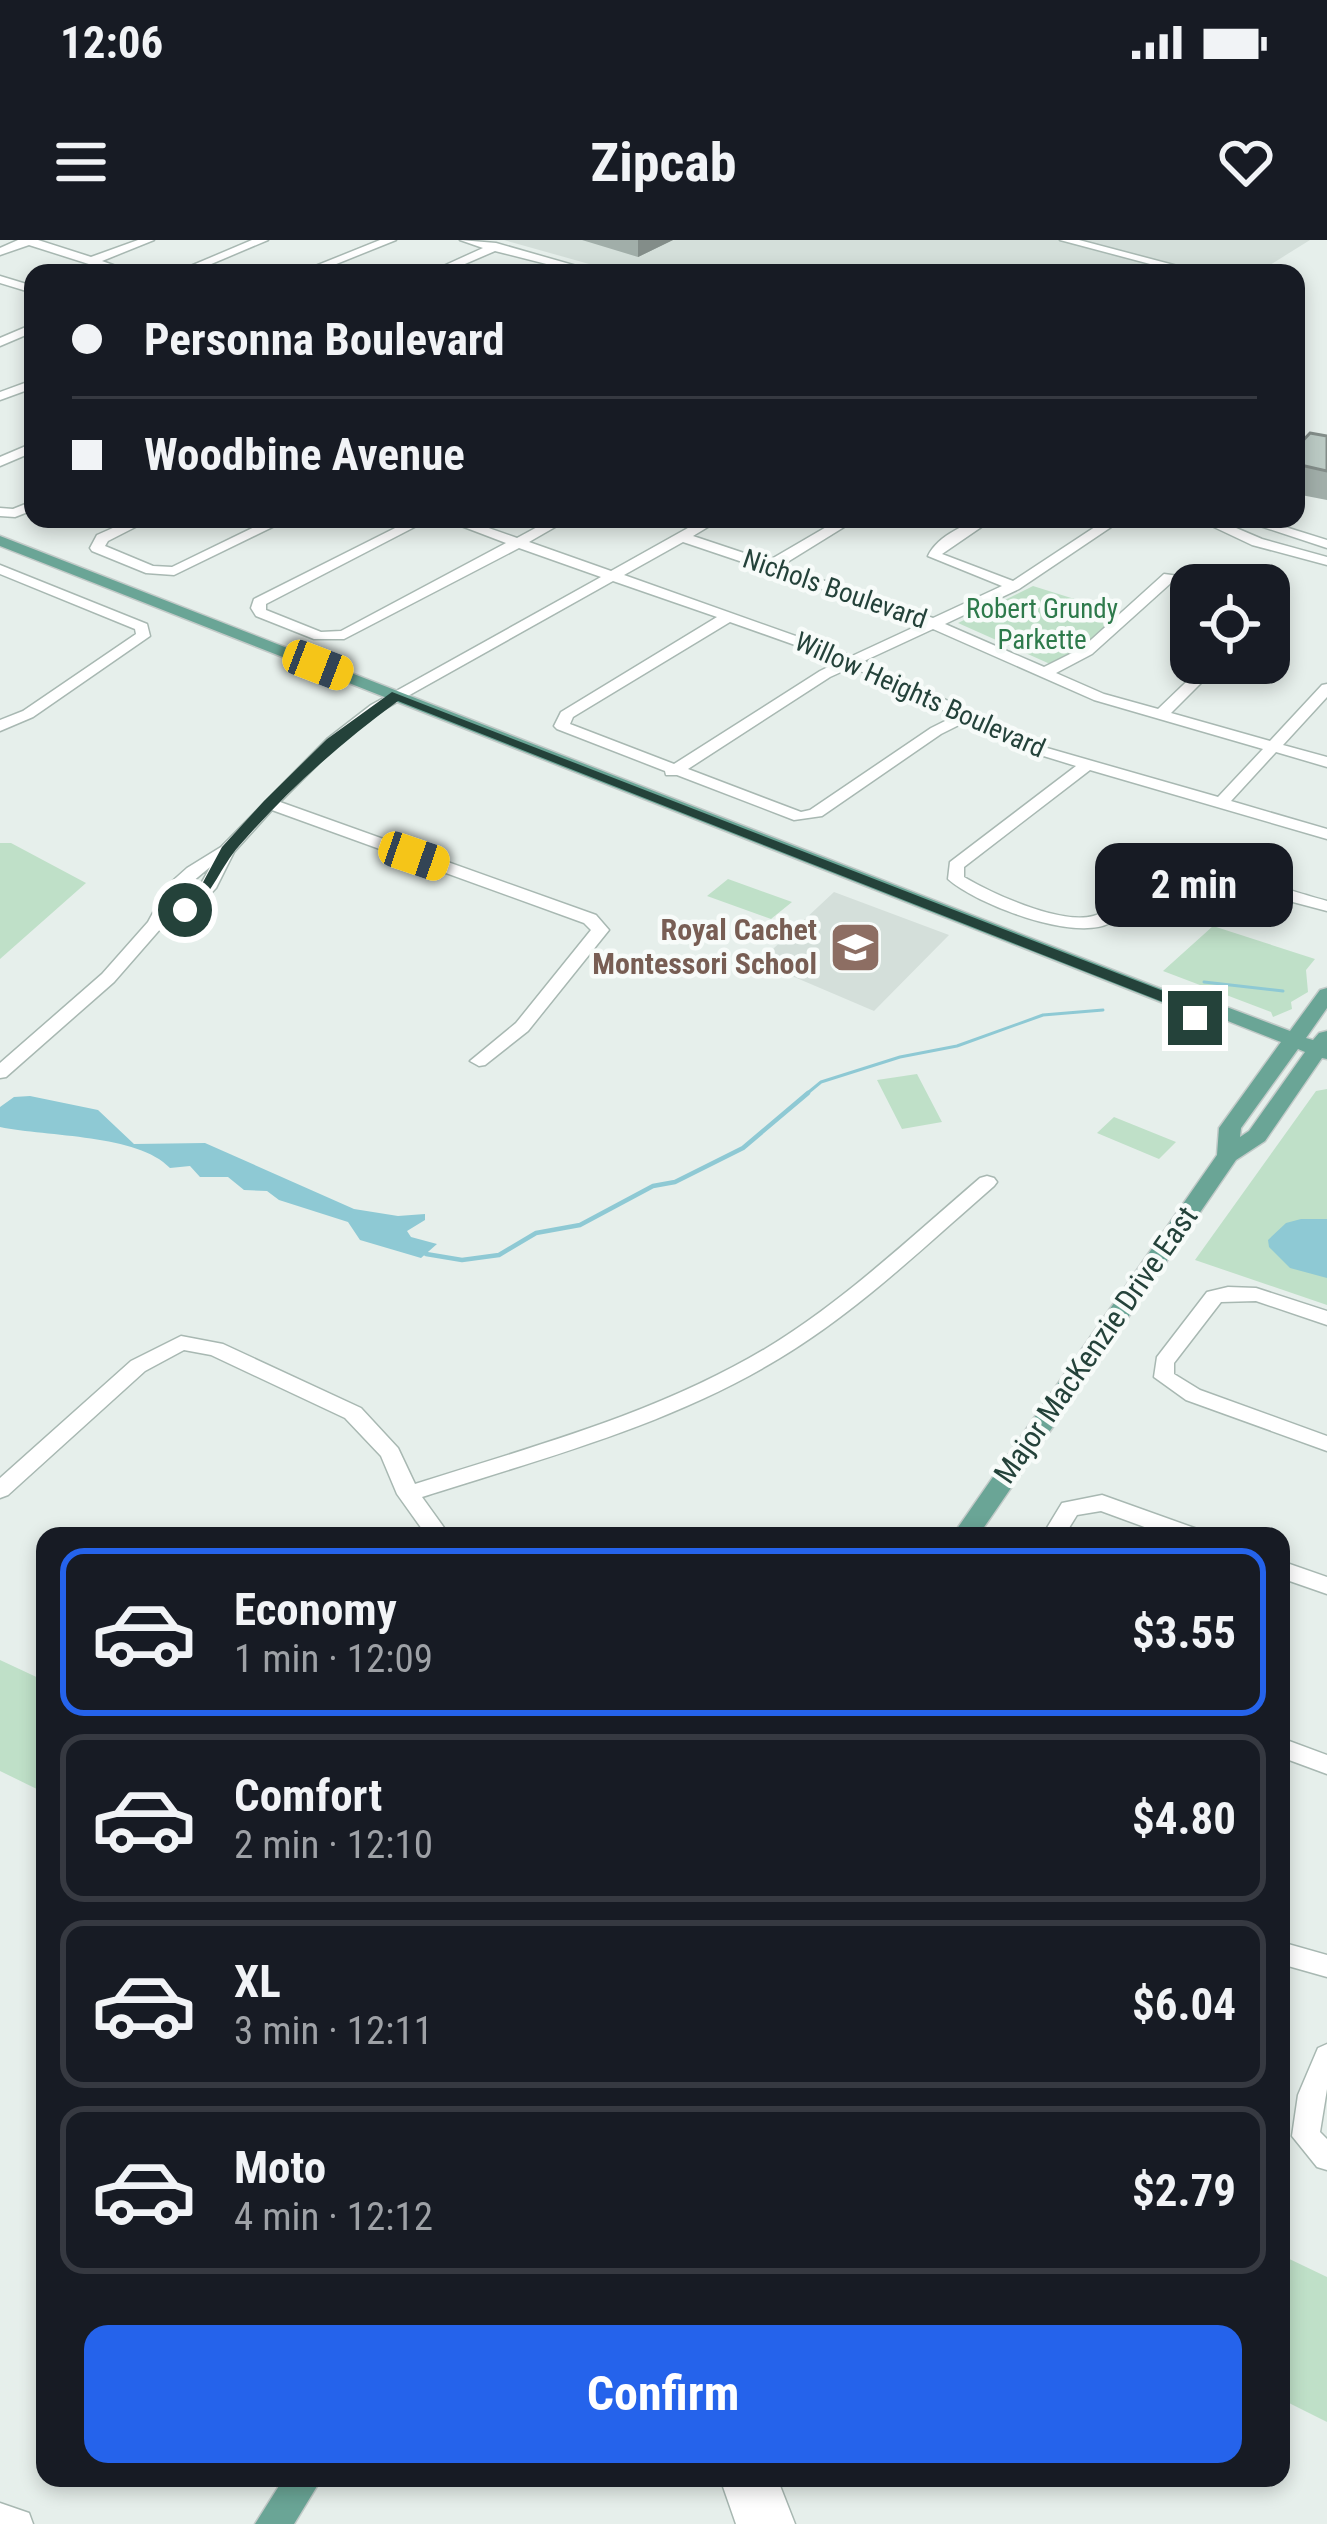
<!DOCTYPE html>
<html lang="en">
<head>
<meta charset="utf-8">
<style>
	body { margin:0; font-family:"Roboto Condensed",sans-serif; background:#20242c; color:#f1f3f6; height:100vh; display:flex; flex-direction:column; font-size:45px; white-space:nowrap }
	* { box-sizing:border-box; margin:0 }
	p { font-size:39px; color:#9ea1a6 }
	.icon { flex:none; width:66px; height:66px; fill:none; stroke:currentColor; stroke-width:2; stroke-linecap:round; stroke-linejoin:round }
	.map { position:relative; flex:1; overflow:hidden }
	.details { position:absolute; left:36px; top:1287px; width:1254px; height:960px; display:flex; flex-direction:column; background:#171b24; border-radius:24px; box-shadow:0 6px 18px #0003 }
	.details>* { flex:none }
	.top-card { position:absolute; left:24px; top:24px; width:1281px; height:264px; border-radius:24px; box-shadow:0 6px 18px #0003; display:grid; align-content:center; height:264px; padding:0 48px; background:#171b24 }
	.tools { position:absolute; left:1170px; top:324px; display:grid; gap:24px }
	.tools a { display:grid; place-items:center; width:120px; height:120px; border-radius:24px; background:#171b24; box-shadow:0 6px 18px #0003; font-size:60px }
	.end { position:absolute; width:54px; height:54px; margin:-27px; border:15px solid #24423a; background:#fff; box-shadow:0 0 0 6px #fff }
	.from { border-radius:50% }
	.bubble { position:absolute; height:84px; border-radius:24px; background:#171b24; box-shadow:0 6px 18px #0003; font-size:39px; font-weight:700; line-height:84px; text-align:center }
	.car { position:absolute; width:36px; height:72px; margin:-36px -18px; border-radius:15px; box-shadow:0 0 9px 3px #0007; background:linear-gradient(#f5c518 24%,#345 0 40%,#f5c518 0 76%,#345 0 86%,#f5c518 0) }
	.top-card b { display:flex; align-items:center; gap:42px; height:114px; font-size:45px }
	.top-card b+b { border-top:3px solid #363941 }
	.top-card i { width:30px; height:30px; background:#f1f3f6 }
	ul { padding:21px 0 0; list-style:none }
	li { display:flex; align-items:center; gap:36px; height:168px; margin:0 24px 18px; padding:0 24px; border:6px solid #363941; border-radius:24px }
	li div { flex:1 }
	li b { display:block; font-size:45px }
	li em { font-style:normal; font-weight:700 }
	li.selected { border-color:#2563eb }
	li>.icon { width:108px; height:108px; stroke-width:1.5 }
	.button { display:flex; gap:24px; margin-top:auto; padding:24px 48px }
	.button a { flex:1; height:138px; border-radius:24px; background:#2563eb; color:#fff; font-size:48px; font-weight:700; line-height:138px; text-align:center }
	.status { display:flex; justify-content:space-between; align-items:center; height:84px; padding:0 60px; background:#171b24; direction:ltr }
	.status svg { height:33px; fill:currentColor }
	header { display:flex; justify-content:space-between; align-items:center; height:156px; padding:0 48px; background:#171b24; font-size:54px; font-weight:700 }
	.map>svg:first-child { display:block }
	.built { fill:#d4dfda }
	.green { fill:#bfe0c8 }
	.water { fill:#8ec9d4 }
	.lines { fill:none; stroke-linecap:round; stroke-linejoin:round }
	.stream-far1 { stroke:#8ec9d4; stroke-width:3 }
	.stream { stroke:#8ec9d4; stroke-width:4.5 }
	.minor-casing { stroke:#a8b8b2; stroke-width:3 }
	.major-casing { stroke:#c2cac8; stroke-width:3 }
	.minor { fill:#fff; fill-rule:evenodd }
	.major { fill:#6aa596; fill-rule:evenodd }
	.wall { fill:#a1aea9 }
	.shaded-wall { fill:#838d89 }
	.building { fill:#bbcac4; stroke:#838d89; stroke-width:3 }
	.route { fill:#24423a }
	.labels { text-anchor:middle; stroke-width:9; stroke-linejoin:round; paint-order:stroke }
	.far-street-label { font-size:27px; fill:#24423a; stroke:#f7fbf9 }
	.far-park-label { font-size:27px; fill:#2d7a4b; stroke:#f7fbf9 }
	.education-label { font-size:30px; font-weight:bold; fill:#785e54; stroke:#f7fbf9; text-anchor:end }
	.street-label { font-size:30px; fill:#24423a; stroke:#f7fbf9 }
</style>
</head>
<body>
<div class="status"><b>12:06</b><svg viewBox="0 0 49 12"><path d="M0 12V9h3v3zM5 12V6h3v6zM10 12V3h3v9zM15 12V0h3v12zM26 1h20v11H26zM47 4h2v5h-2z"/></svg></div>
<header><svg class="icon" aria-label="menu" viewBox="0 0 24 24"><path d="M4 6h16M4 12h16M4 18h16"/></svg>Zipcab<svg class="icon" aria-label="heart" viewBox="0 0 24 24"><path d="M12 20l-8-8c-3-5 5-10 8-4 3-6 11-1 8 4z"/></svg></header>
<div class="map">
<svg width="1327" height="2284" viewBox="0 0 1327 2284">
	<rect width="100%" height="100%" fill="#e6efeb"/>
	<path class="built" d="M504 0H1310L1257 33H621Z
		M834 652 949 695 874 771 759 722Z"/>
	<path class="green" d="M1033 346 1119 373 1083 407 1050 424 958 383Z
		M0 603H11L86 643 0 719Z
		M728 639 792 662 771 679 707 656Z
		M1213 686 1315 719 1306 730 1308 752 1291 762 1292 769 1273 777 1271 772 1163 731Z
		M917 834 942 882 902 889 877 840Z
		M1327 849V1065L1195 1020 1316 851Z
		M1114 877 1176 902 1159 919 1097 893Z
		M0 1420 45 1441V1553L0 1531Z
		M1281 2015 1327 2037V2182L1281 2159Z"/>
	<path class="water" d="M30 856 98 870 134 904 205 903 354 969 398 976 425 974V980L407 991 411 997 437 1004 421 1018 360 1000 348 982 279 960 267 951 244 950 228 937H200L190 926 170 928C138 894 48 897 0 887V867L14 857Z
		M1301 979H1327V1038L1290 1028 1269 1007 1268 1000 1286 983Z"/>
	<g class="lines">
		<path class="stream-far1" d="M1204 742 1283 751
			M804 856 821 842 900 817 957 806 1043 775 1103 770"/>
		<path class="stream" d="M426 1014 462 1020 499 1015 536 993 580 985 653 946 675 942 743 908 808 853"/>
		<defs>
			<path id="minor" d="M38 0 91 17 138 0H154L102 21 135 33H117L29 5 0 15V8L18 0Z
				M252 0H268L190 33H174Z
				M380 0H396L314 33H298Z
				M460 0 496 3 601 33H582L495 11 444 33H428L483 8Z
				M1060 0H1079L1204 33H1184Z
				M0 36 33 46V53L0 43Z
				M33 84V92L0 106V98Z
				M33 140V148L0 160V152Z
				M33 203V212L0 226V217Z
				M33 261V270L15 277 0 276V268L13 269Z
				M133 279H151L108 301 105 306 153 326 172 327 271 279H289L174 335 146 333 92 311 90 308 97 295Z
				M413 279H430L266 364V370L321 392 341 391 506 303 443 279H463L517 298 552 279H569L529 302 611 331 704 279H721L693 296 768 321 840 279H857L781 326 933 378 1002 346 928 316C937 296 971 279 993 279L942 314 1013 341 1107 279H1123L1019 349 945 384 1044 427 1082 408 1164 334 1225 342 1227 345 1172 342 1092 414 1056 433 1104 454 1158 469 1206 423H1221L1171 473 1270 501 1322 445 1327 444V457L1283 505 1327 517V527L1276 512 1231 561 1327 589V599L1090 530 964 627V637C993 654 1075 693 1104 671 1127 654 1143 628 1173 623 1196 620 1297 653 1327 661V671L1179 632C1149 640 1136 669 1110 683 1074 702 976 664 948 639L950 622 1076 526 1037 514 967 481 941 494 822 576 794 580 677 535H666L665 531 557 489 554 486 561 472 717 377 613 341 381 471 337 505 280 562 596 675 609 690 528 791 485 825 479 826 470 821 516 783 591 690 584 683 272 570 234 612 216 648 191 675 162 687 114 742 6 837 0 838V823L102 734 148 682 168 645 187 628 221 607 327 499 371 465 601 337 519 308 344 399H314L256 376 251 368 254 359ZM683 302 911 379 921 384 852 416 624 335ZM730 382 840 421 820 431 674 524 570 484 573 477ZM933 389 1094 460 1263 509 1218 557 1047 508 864 421ZM852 427 955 476 931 488 810 570 801 572 688 529 830 437ZM210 627C201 646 189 664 168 672L180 652Z
				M1197 279H1215L1262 299 1327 317V325L1252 305Z
				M1239 279H1260L1327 300V308Z
				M0 325 147 384 150 396 33 477 0 491V480L23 471 136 394 135 389 0 334Z
				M987 936 994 938 997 942 994 946C925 1006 858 1071 780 1118 670 1185 544 1218 422 1257L450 1296H427L397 1254 381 1216 345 1178 211 1115 184 1110 145 1131 8 1255 0 1258V1238L131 1121 181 1096 223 1104 361 1168 398 1208 415 1244C534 1206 656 1174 765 1109 843 1062 911 997 980 938Z
				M1228 1047 1256 1048 1327 1071V1085L1256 1061 1221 1062 1174 1123V1134L1200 1150 1327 1196V1211L1186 1160 1154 1137 1157 1117 1207 1052Z
				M1102 1255 1200 1290 1203 1296H1169L1101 1271 1077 1275 1064 1296H1042L1062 1263Z
				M1281 1321 1327 1337V1354L1281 1338Z
				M1281 1498 1327 1515V1534L1281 1517Z
				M1281 1702 1327 1715V1737L1281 1724Z
				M1327 1804V1849L1320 1892 1327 1899V1930L1317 1927 1292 1896 1298 1855 1318 1808Z
				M720 2238H777L795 2284H736Z
				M0 2263 29 2273 33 2284H0Z"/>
			<path id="major" d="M0 296 1182 757 1216 763 1290 791 1320 750 1327 748V768L1306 798 1313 800 1319 793 1327 791V819L1322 818 1265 901 1236 920 978 1296H952L1217 915 1219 888 1281 802 1205 772 1171 766 0 306ZM1298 809 1305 812 1249 891 1240 897 1241 888Z
				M284 2238H322L294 2284H255Z"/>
		</defs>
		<use href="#minor" class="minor-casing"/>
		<use href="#major" class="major-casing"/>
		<use href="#minor" class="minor"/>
		<use href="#major" class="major"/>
	</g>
	<path class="wall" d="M582 0H673L638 17Z
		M1327 196V260L1296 254V208Z"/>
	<path class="shaded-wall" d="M638 0H673L638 17Z"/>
	<path class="building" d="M1310 193 1327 196V231L1296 224V208Z"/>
	<path class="route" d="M392 452 1184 759 1203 778 1189 781 1173 766 398 461C339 504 287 551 239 606 220 628 215 649 190 674H179L177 670 201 646 222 607 264 561 327 499Z"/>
	<defs>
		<symbol id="school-square" viewBox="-11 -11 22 22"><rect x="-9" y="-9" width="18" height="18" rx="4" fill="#8d6e63" stroke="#f7fbf9"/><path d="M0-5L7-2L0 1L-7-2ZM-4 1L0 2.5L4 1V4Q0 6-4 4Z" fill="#fff"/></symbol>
	</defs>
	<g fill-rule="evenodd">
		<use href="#school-square" x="826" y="678" width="59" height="59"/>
	</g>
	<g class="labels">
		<g class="far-street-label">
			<text transform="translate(835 349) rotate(19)" y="9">Nichols Boulevard</text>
			<text transform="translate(920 455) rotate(24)" y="9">Willow Heights Boulevard</text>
		</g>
		<g class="far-park-label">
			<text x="1042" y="378">Robert Grundy<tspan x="1042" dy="31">Parkette</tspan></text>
		</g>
		<g class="education-label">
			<text x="817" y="700">Royal Cachet<tspan x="817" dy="34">Montessori School</tspan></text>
		</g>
		<g class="street-label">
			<text transform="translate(1096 1105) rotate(-55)" y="10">Major MacKenzie Drive East</text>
		</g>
	</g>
</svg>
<div class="tools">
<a><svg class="icon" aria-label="locate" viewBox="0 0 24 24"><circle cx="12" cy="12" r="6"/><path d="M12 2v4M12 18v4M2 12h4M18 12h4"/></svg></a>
</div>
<i class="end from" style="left:185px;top:670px"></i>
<i class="end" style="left:1195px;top:778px"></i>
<div class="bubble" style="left:1095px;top:603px;width:198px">2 min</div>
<i class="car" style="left:318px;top:425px;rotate:111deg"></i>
<i class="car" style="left:414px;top:616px;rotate:109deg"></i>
<div class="top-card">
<b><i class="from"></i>Personna Boulevard</b>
<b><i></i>Woodbine Avenue</b>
</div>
<section class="details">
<ul>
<li class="selected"><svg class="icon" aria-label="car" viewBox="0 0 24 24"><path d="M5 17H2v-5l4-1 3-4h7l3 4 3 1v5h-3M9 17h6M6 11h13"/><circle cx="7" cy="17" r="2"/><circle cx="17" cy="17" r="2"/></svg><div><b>Economy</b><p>1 min · 12:09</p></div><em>$3.55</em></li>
<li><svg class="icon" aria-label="car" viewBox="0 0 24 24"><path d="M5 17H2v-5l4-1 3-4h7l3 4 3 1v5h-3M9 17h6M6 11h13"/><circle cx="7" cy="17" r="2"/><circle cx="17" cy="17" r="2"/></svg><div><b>Comfort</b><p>2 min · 12:10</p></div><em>$4.80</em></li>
<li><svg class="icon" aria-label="car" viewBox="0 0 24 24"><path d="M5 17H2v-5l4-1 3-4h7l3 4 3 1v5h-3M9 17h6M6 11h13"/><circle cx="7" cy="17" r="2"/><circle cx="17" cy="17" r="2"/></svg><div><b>XL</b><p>3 min · 12:11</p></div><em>$6.04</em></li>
<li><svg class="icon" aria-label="car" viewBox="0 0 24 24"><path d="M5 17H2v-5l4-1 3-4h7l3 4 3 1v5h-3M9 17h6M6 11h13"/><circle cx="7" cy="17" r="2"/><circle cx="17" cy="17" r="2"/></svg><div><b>Moto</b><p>4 min · 12:12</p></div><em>$2.79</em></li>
</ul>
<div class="button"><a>Confirm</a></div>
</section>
</div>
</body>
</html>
